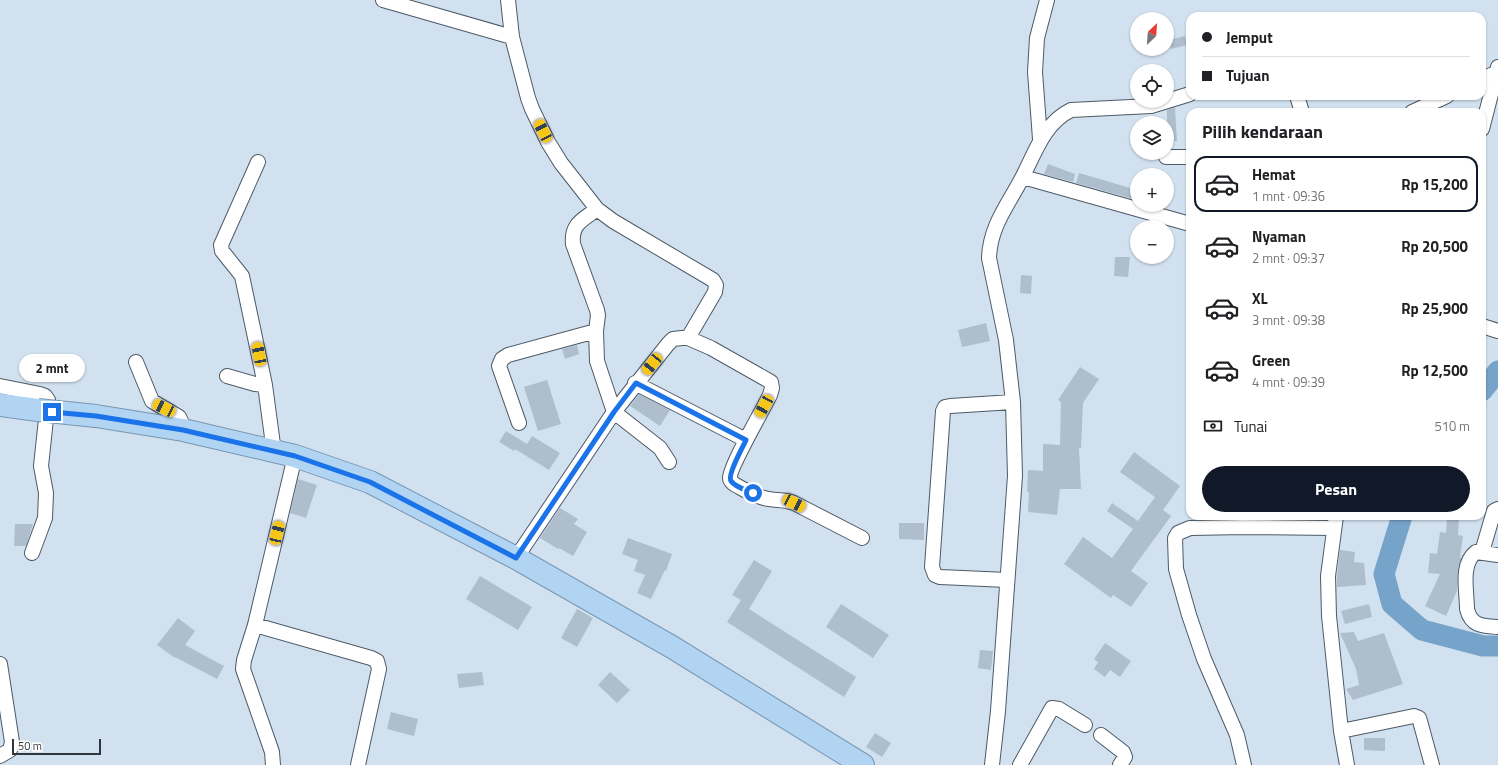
<!DOCTYPE html>
<html lang="id">
<head>
<meta charset="utf-8">
<style>
	body { margin:0; font-family:"Titillium Web",sans-serif; background:#f6f6f6; color:#202124; height:100vh; display:flex; flex-direction:column; font-size:15px; white-space:nowrap }
	* { box-sizing:border-box; margin:0 }
	p { font-size:13px; color:#757577 }
	.icon { flex:none; width:22px; height:22px; fill:none; stroke:currentColor; stroke-width:2; stroke-linecap:round; stroke-linejoin:round }
	.map { position:relative; flex:1; overflow:hidden }
	.panel { position:absolute; left:1186px; top:108px; width:300px; height:412px; display:flex; flex-direction:column; background:#fff; border-radius:12px; box-shadow:0 1px 3px #0004 }
	.panel>* { flex:none }
	.guide { position:absolute; left:1186px; top:12px; width:300px; height:88px; border-radius:12px; box-shadow:0 1px 3px #0004; display:grid; align-content:center; height:88px; padding:0 16px; background:#fff }
	.needle { width:26px; rotate:25deg }
	.tools { position:absolute; left:1130px; top:12px; display:grid; gap:8px }
	.tools a { display:grid; place-items:center; width:44px; height:44px; border-radius:50%; background:#fff; box-shadow:0 1px 3px #0004; font-size:20px }
	.scale { position:absolute; left:12px; bottom:10px; width:89px; box-sizing:border-box; padding-left:4px; border:2px solid #30363c; border-top:0; font-size:11px; line-height:14px; white-space:nowrap; color:#30363c; -webkit-text-stroke:3px #fff; paint-order:stroke }
	.end { position:absolute; width:18px; height:18px; margin:-9px; border:5px solid #1a73e8; background:#fff; box-shadow:0 0 0 2px #fff }
	.from { border-radius:50% }
	.bubble { position:absolute; height:28px; border-radius:14px; background:#fff; box-shadow:0 1px 3px #0004; font-size:13px; font-weight:700; line-height:28px; text-align:center }
	.car { position:absolute; width:12px; height:24px; margin:-12px -6px; border-radius:5px; box-shadow:0 0 3px 1px #0007; background:linear-gradient(#f5c518 24%,#345 0 40%,#f5c518 0 76%,#345 0 86%,#f5c518 0) }
	.guide b { display:flex; align-items:center; gap:14px; height:38px; font-size:15px }
	.guide b+b { border-top:1px solid #e0e0e0 }
	.guide i { width:10px; height:10px; background:#202124 }
	ul { padding:0; list-style:none }
	li { display:flex; align-items:center; gap:12px; height:56px; margin:0 8px 6px; padding:0 8px; border:2px solid transparent; border-radius:12px }
	li div { flex:1 }
	li b { display:block; font-size:15px }
	li em { font-style:normal; font-weight:700 }
	li.current { border-color:#111827 }
	li>.icon { width:36px; height:36px; stroke-width:1.5 }
	h2 { padding:0 16px; font-size:18px; line-height:48px }
	.pay { display:flex; align-items:center; gap:10px; height:44px; padding:0 16px; font-size:15px }
	.pay p { margin-inline-start:auto }
	.action { display:flex; gap:8px; margin-top:auto; padding:8px 16px }
	.action a { flex:1; height:46px; border-radius:24px; background:#111827; color:#fff; font-size:16px; font-weight:700; line-height:46px; text-align:center }
	.map>svg:first-child { display:block }
	.lines { fill:none; stroke-linecap:round; stroke-linejoin:round }
	.river { stroke:#76a3c9; stroke-width:21 }
	.building { fill:#afbecc }
	.minor-casing { stroke:#4d5a66; stroke-width:16 }
	.trunk-casing { stroke:#7896b1; stroke-width:24 }
	.minor { stroke:#fff; stroke-width:14 }
	.trunk { stroke:#b2d4f3; stroke-width:22 }
	.trunk-bridge-casing { stroke:#7896b1; stroke-width:24; stroke-linecap:butt }
	.trunk-bridge { stroke:#b2d4f3; stroke-width:22 }
	.route { stroke:#1a73e8; stroke-width:5 }
</style>
</head>
<body>
<div class="map">
<svg width="1498" height="765" viewBox="0 0 1498 765">
	<rect width="100%" height="100%" fill="#d1e1ef"/>
	<g class="lines">
		<path class="river" d="M1482 391 1498 371
			M1402 516 1384 574 1392 604 1422 630 1483 646H1498"/>
	</g>
	<path class="building" d="M1185 36 1187 45 1171 49 1169 40Z
		M1175 107 1177 141 1167 142V110Z
		M1048 164 1075 174 1073 182 1044 174Z
		M1079 173 1137 190V200L1076 183Z
		M1115 257H1130L1128 277 1114 276Z
		M1021 275 1032 276 1031 294 1020 293Z
		M986 323 990 341 962 347 958 330Z
		M577 345 579 354 565 359 562 349Z
		M1080 367 1099 379 1083 403 1081 448H1079L1081 489H1060L1057 515 1028 512 1029 492H1027L1028 470 1043 471V444L1060 445 1061 402 1058 400Z
		M547 380 561 424 538 431 524 387Z
		M639 394 670 410 660 426 630 406Z
		M506 431 527 444 532 436 560 453 549 470 515 449 514 451 499 442Z
		M1134 452 1180 486 1163 510 1171 516 1131 571 1148 583 1131 607 1113 595 1111 598 1064 564 1083 537 1112 558 1133 529 1107 511 1112 503 1138 521 1155 497 1120 472Z
		M298 479 317 485 306 518 290 513Z
		M560 508 578 519 574 524 587 532 573 556 559 548 558 549 540 538Z
		M1447 516 1459 517 1458 535 1463 536 1460 557 1461 559 1458 570 1457 591 1446 616 1425 606 1440 574 1428 573 1430 553 1437 554 1440 532 1446 533Z
		M899 523H924V540L899 539Z
		M15 524H33L26 546H14Z
		M628 538 672 554 666 571 665 570 651 599 637 593 645 575 634 571 638 560 622 554Z
		M1340 550 1355 552 1354 562 1364 563 1366 585 1337 587V576Z
		M754 560 772 571 749 609 856 677 844 697 727 622 741 600 732 595Z
		M480 576 532 607 518 630 466 599Z
		M841 604 889 635 873 658 826 627Z
		M1369 604 1372 617 1345 624 1341 611Z
		M577 609 593 618 577 647 561 638Z
		M178 618 195 631 185 645 224 666 217 679 175 657V658L157 645Z
		M1354 632 1358 641 1384 633 1403 684 1353 700 1346 689 1359 685 1356 669 1340 633Z
		M1105 643 1131 661 1120 677 1110 670 1105 677 1094 669 1098 662 1094 659Z
		M980 650 993 651 991 670 978 668Z
		M482 672 484 685 459 688 457 674Z
		M610 672 630 690 617 703 598 685Z
		M391 712 418 719 414 736 387 729Z
		M875 733 891 743 882 757 866 747Z
		M1364 738H1385V751L1364 750Z"/>
	<g class="lines">
		<defs>
			<path id="minor" d="M383 0 512 37
				M508 0 512 37 528 98 532 109 548 142 561 163 597 209 613 221 713 280 716 285 715 292 688 338
				M1482 79 1498 72
				M1297 96 1302 112
				M1412 112 1447 96
				M1482 129 1498 67
				M1040 139 1035 72 1037 38 1047 0
				M1166 157H1190
				M258 162 221 245 222 251 242 276 265 385
				M1023 177 1190 224
				M597 209C583 220 571 223 573 244L597 310 598 315 596 331 597 361 614 412 660 448 669 462
				M1482 326 1498 331
				M136 362 152 401 179 417 181 421 183 430
				M227 376 255 384 265 385 274 452
				M635 383 746 440
				M0 386 40 394 45 396 48 400 41 466 46 493 45 518 32 553
				M519 423 499 366 502 359 508 355 596 331
				M1336 516 1328 576 1329 616 1341 731 1347 765
				M1482 552 1494 511 1498 509
				M1498 555 1476 552C1460 564 1467 591 1467 609 1471 626 1482 626 1498 627
				M516 558 614 412 668 344 673 339 682 338H688L711 348 771 382 772 388 770 395C764 408 729 468 730 478 730 483 738 486 741 488 748 492 757 496 764 498 774 501 784 499 794 503L862 538
				M1007 580 940 577 935 575 932 567 943 411 945 407 950 406 1013 402
				M255 625 371 658 377 661 379 669 358 765
				M0 664 12 742 10 750 0 756
				M1341 731 1414 716 1419 718 1420 721 1432 765
				M1101 735 1123 752 1125 757 1120 765
				M273 765 272 752 243 669 244 660 255 625 295 456
				M992 765 998 711 1015 476 1013 402 1006 340 989 258C990 226 1008 205 1022 178 1035 153 1044 123 1071 110L1151 106 1190 94
				M1020 765 1052 708 1059 709 1085 725
				M1244 765 1237 735 1204 659 1189 615 1176 569 1175 538 1178 533 1190 528 1244 527 1334 528"/>
			<path id="trunk" d="M0 405 38 410
				M96 416 183 430 295 456 370 482 516 558 672 647 863 765"/>
		</defs>
		<use href="#minor" class="minor-casing"/>
		<use href="#trunk" class="trunk-casing"/>
		<use href="#minor" class="minor"/>
		<use href="#trunk" class="trunk"/>
		<defs>
			<path id="trunk-bridge" d="M38 410 96 416"/>
		</defs>
		<use href="#trunk-bridge" class="trunk-bridge-casing"/>
		<use href="#trunk-bridge" class="trunk-bridge"/>
	</g>
	<g class="lines">
		<path class="route" d="M52 412 96 416 183 430 295 456 370 482 516 558 614 412 636 383 746 440C743 447 727 475 731 481 735 487 746 490 753 493"/>
	</g>
</svg>
<div class="tools">
<a><svg class="needle" viewBox="-14 -14 28 28"><path d="M0-13l5 13h-10z" fill="#e53935"/><path d="M0 13l5-13h-10z" fill="#757577"/></svg></a>
<a><svg class="icon" aria-label="locate" viewBox="0 0 24 24"><circle cx="12" cy="12" r="6"/><path d="M12 2v4M12 18v4M2 12h4M18 12h4"/></svg></a>
<a><svg class="icon" aria-label="layers" viewBox="0 0 24 24"><path d="M12 4l9 5-9 5-9-5zM3 14l9 5 9-5"/></svg></a>
<a>+</a>
<a>−</a>
</div>
<div class="scale">50 m</div>
<i class="end from" style="left:753px;top:493px"></i>
<i class="end" style="left:52px;top:412px"></i>
<div class="bubble" style="left:19px;top:354px;width:66px">2 mnt</div>
<i class="car" style="left:543px;top:131px;rotate:333deg"></i>
<i class="car" style="left:259px;top:354px;rotate:349deg"></i>
<i class="car" style="left:652px;top:364px;rotate:219deg"></i>
<i class="car" style="left:764px;top:406px;rotate:209deg"></i>
<i class="car" style="left:164px;top:408px;rotate:297deg"></i>
<i class="car" style="left:794px;top:503px;rotate:117deg"></i>
<i class="car" style="left:277px;top:533px;rotate:13deg"></i>
<div class="guide">
<b><i class="from"></i>Jemput</b>
<b><i></i>Tujuan</b>
</div>
<section class="panel">
<h2>Pilih kendaraan</h2>
<ul>
<li class="current"><svg class="icon" aria-label="car" viewBox="0 0 24 24"><path d="M5 17H2v-5l4-1 3-4h7l3 4 3 1v5h-3M9 17h6M6 11h13"/><circle cx="7" cy="17" r="2"/><circle cx="17" cy="17" r="2"/></svg><div><b>Hemat</b><p>1 mnt · 09:36</p></div><em>Rp 15,200</em></li>
<li><svg class="icon" aria-label="car" viewBox="0 0 24 24"><path d="M5 17H2v-5l4-1 3-4h7l3 4 3 1v5h-3M9 17h6M6 11h13"/><circle cx="7" cy="17" r="2"/><circle cx="17" cy="17" r="2"/></svg><div><b>Nyaman</b><p>2 mnt · 09:37</p></div><em>Rp 20,500</em></li>
<li><svg class="icon" aria-label="car" viewBox="0 0 24 24"><path d="M5 17H2v-5l4-1 3-4h7l3 4 3 1v5h-3M9 17h6M6 11h13"/><circle cx="7" cy="17" r="2"/><circle cx="17" cy="17" r="2"/></svg><div><b>XL</b><p>3 mnt · 09:38</p></div><em>Rp 25,900</em></li>
<li><svg class="icon" aria-label="car" viewBox="0 0 24 24"><path d="M5 17H2v-5l4-1 3-4h7l3 4 3 1v5h-3M9 17h6M6 11h13"/><circle cx="7" cy="17" r="2"/><circle cx="17" cy="17" r="2"/></svg><div><b>Green</b><p>4 mnt · 09:39</p></div><em>Rp 12,500</em></li>
</ul>
<div class="pay"><svg class="icon" aria-label="cash" viewBox="0 0 24 24"><path d="M3 7h18v10H3z"/><circle cx="12" cy="12" r="2"/></svg>Tunai<p>510 m</p></div>
<div class="action"><a>Pesan</a></div>
</section>
</div>
</body>
</html>
